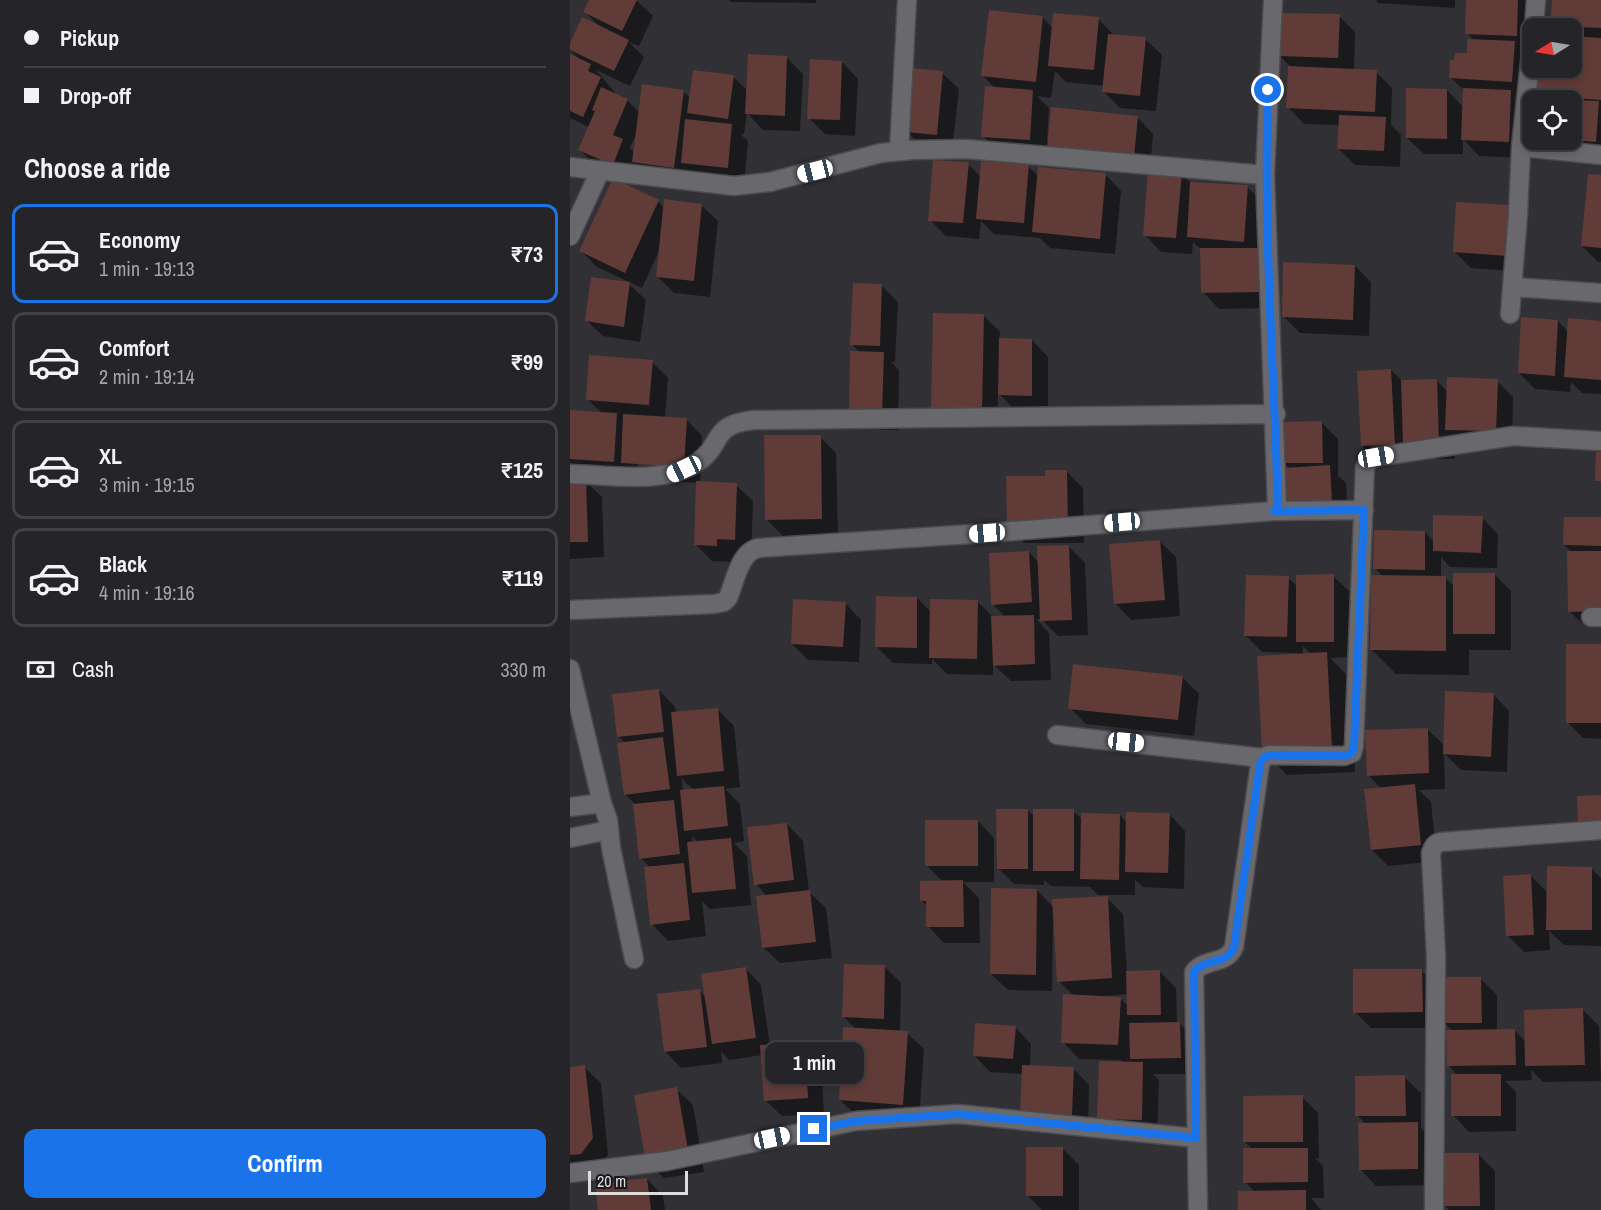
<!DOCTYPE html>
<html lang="en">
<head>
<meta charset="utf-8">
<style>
	body { margin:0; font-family:"Archivo Narrow",sans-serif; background:#313034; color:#f1f3f6; height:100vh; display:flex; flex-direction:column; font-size:22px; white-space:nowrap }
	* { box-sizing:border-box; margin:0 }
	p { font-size:20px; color:#a3a4a8 }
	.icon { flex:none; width:33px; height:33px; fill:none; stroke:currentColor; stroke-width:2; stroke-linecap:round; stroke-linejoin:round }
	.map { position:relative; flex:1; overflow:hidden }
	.sheet { display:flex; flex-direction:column; background:#252428; width:570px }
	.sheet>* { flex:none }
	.guide { display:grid; align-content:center; height:132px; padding:0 24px; background:#252428 }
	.needle { width:39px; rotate:259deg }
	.controls { position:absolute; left:952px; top:18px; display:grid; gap:12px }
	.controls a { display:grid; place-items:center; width:60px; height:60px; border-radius:12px; background:#252428; box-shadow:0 3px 9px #0003,0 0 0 2px #424145; font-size:30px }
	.scale { position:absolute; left:18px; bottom:15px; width:100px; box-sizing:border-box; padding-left:6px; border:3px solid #dddcdf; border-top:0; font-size:16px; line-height:21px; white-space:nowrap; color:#dddcdf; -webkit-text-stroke:4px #19181a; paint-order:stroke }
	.end { position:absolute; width:27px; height:27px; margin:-14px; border:8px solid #1a73e8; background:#fff; box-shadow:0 0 0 3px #fff }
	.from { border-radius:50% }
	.bubble { position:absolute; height:42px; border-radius:12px; background:#252428; box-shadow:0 3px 9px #0003,0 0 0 2px #424145; font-size:20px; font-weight:800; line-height:42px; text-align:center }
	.car { position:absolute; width:18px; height:36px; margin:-18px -9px; border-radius:8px; box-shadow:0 0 4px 2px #0007; background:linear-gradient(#fff 24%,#345 0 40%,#fff 0 76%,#345 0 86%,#fff 0) }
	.guide b { display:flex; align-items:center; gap:21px; height:57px; font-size:22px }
	.guide b+b { border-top:2px solid #424145 }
	.guide i { width:15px; height:15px; background:#f1f3f6 }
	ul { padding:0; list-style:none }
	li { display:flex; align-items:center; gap:18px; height:99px; margin:0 12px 9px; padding:0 12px; border:3px solid #424145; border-radius:12px }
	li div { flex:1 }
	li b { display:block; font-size:22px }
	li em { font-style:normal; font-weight:800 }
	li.active { border-color:#1a73e8 }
	li>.icon { width:54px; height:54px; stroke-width:1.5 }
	h2 { padding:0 24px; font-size:27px; line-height:72px }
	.pay { display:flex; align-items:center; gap:15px; height:66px; padding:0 24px; font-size:22px }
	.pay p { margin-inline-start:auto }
	.action { display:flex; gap:12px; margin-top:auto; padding:12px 24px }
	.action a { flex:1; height:69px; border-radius:12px; background:#1a73e8; color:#fff; font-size:24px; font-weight:800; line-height:69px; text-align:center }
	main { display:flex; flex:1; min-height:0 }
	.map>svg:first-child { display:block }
	.shadow { fill:#0007; fill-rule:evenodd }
	.building { fill:#613b38 }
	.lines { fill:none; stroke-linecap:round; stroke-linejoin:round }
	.minor-casing { stroke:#4c4b4f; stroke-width:21 }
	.minor { stroke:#69686d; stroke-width:18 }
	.route { stroke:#1a73e8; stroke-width:8 }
</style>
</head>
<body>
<main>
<section class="sheet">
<div class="guide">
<b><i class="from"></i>Pickup</b>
<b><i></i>Drop-off</b>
</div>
<h2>Choose a ride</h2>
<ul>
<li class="active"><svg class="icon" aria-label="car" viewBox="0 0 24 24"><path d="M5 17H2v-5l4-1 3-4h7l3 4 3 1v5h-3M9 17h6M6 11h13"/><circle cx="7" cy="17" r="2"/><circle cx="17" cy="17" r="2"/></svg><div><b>Economy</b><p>1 min · 19:13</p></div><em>₹73</em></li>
<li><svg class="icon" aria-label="car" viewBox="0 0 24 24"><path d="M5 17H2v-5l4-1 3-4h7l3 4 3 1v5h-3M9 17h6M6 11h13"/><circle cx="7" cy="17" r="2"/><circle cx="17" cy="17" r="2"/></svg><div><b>Comfort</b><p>2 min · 19:14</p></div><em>₹99</em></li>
<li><svg class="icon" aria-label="car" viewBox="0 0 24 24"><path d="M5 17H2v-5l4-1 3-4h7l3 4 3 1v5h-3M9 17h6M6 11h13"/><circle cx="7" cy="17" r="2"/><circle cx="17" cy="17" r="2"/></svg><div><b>XL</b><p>3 min · 19:15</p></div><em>₹125</em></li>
<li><svg class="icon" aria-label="car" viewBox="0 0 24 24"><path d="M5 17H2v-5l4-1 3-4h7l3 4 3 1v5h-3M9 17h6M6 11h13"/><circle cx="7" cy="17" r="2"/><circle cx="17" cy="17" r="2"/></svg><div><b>Black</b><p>4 min · 19:16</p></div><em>₹119</em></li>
</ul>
<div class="pay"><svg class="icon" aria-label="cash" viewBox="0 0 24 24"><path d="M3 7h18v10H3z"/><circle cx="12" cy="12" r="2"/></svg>Cash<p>330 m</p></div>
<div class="action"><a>Confirm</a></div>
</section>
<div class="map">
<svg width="1031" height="1210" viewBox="0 0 1031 1210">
	<rect width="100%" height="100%" fill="#313035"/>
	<path class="shadow" d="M20 0H66L83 16 69 46 59 42 74 57 60 86 26 70 47 95 57 100 70 113 113 91 121 99 163 77 178 91 217 58 233 74 230 131 193 130 177 113 174 134H170L178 141 174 184 80 178 66 163 59 180 26 166 10 150 19 127 0 118V59L10 60 0 50V46L30 27 15 12ZM67 132 65 153 60 148Z
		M159 0H246V3L161 2Z
		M806 0H885V8L808 3Z
		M898 0H954L964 10 963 51H952L960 59 958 97 945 96 957 108 955 158 909 156 893 139V154H854L837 138 877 90 894 108 895 91 880 77 898 55 905 41 897 33Z
		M983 0H1031V157L981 154 967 140H1002V100H967H972L967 94 969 68H1002V28H985L982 25Z
		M769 16 785 32 784 71 806 72 822 88 821 125 831 135 830 167 785 165 768 148 770 125 734 124 718 107 722 68 710 56Z
		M472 17 483 28 528 19 545 36 575 39 592 55 586 111 550 108 534 92 535 86 496 82 485 71 481 98 467 96 479 108 477 142 567 117 583 134 580 171 611 174 621 183 677 187 693 203 706 308 649 309 633 292 632 250 623 242 622 254 591 252 575 235 580 172 495 164 476 145V156L429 152 413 136 426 89 413 76Z
		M272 62 288 79 285 136 255 134 239 118Z
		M372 73 389 89 382 151 354 148 337 132Z
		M398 164 411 177 458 166 468 176 535 174 551 191 545 254 480 248 470 238 424 234 411 221 409 239 376 236 360 220Z
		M1031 177V262H1028L1012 246Z
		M88 201 94 208 131 205 148 221 140 297 104 293 88 277 90 249 72 288 27 267 11 251Z
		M956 223 953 272 901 268 885 252Z
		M785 266 801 282 799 336 730 333 713 316Z
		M59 284 76 300 70 342 33 336 16 320Z
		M312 286 328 302 325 362H321L329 370 328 430 297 429 280 413 290 353 282 344Z
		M413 315 430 332 429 340H462L478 357V411H446L428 393V428L379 426Z
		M988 321 998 332 1031 322V394L1012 393 1001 382 1000 392 965 389 949 373Z
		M82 362 98 378 95 418 116 419 132 436 130 483 166 485 183 501 181 556 163 555V562L142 561 125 544 128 483 0 474V411L32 413 17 399ZM68 463 121 469 68 466Z
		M821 370 833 382 867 381 878 392 927 381 943 397 942 446 893 445 884 436 885 459H850L840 449 841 461 809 462 792 446Z
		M752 423 768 439V476L776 483 778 519 734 521 717 505 720 469 714 463Z
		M250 437 266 453 268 535 213 536 197 520Z
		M496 471 513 488 514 543H454L438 527 477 478Z
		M0 481H15L32 497 34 557 0 559Z
		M912 518 928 534 927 568 880 567 871 557V577L875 578 884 586 925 575 941 591V650H899V675L826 674 802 650 813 577 805 568 855 532 864 542Z
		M1031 519V627H1016L999 611 1003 553 994 545Z
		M589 541 606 557 610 616 561 620 545 603Z
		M499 547 515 563 518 635 488 636 471 619H466L479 633 481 680 441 681 423 664V675L377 674 362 659V664L323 663 307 647 347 598 362 613 408 602 423 617H435L423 604 459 552 469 563Z
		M763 576 780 592V657L760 658 780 678 785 772 717 775 693 751 727 653 692 652 675 635 718 578 728 587ZM733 646 741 654 733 655Z
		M275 603 291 620 289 662 238 660 222 644Z
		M1031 646V739L1013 738 997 722Z
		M612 677 629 694 624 736 516 724 500 708Z
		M89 690 105 707 106 713 148 710 164 726 170 787 155 789 170 804 174 841 164 843 177 856 181 905 140 909 132 901 136 936 98 941 82 924 81 868 71 858 66 805 55 794V743L48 736ZM112 778 116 783 124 790 113 792ZM122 836 128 842 123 843Z
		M923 694 939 711 937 772 891 770 874 753 875 789 849 790 861 802 867 861 818 866 802 850 812 789 798 775 857 729 875 746Z
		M457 810 465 817 503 811 513 820 550 815 557 823 599 814 615 831 614 889 573 887 565 880V895H528L520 887 481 886 474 880V885L444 884 428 868Z
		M408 821 424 838V882H393L409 898 410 943H374L358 926V907L352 901 373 882 356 865Z
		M217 824 233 841 239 892 256 908 262 958 210 963 193 947 197 896 186 884Z
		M1022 869 1031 878V946L994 945 979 931 980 950 954 952 938 936 961 876 978 893Z
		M467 890 484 908 536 897 553 914 557 972H590L606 988 607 1024H610L626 1040V1074H583L589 1080 587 1136 545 1134 528 1118 552 1060 509 1059 493 1042 504 996 489 981 485 923H483L482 991 438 990 421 974ZM558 994 559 1007 550 998H536V996Z
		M315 967 331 983 330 1032 337 1033 354 1049 349 1120 287 1116 270 1100 286 1029 274 1017Z
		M175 968 191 985 200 1046 234 1045 251 1061 254 1114 212 1116 195 1100 192 1055 159 1060 151 1051 152 1063 111 1068 95 1051 129 990 136 998Z
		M851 971 868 987V1028H801L785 1012Z
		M911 979 927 995V1031L944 1030 956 1042 1013 1010 1029 1026 1031 1081 973 1082 961 1070 962 1080 935 1081 946 1092V1131L899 1132 883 1115 888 1076 878 1065 883 1031 874 1023Z
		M445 1027 461 1044 460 1067 503 1068 519 1085 518 1131 468 1129 453 1074 420 1072 404 1055Z
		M14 1067 31 1083 38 1155 27 1170 0 1167V1068Z
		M834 1077 851 1093V1128L863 1140 864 1185 806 1186 790 1169 796 1124 787 1115Z
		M106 1089 123 1105 134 1172 94 1178 77 1162Z
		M732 1097 748 1113 749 1158H745L753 1166 754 1198H741L751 1210H670L685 1192 675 1182 683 1150 675 1142Z
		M492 1148 509 1165V1210H472L457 1195Z
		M909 1155 925 1171V1210H879L874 1205Z
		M77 1179 93 1196 95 1210H30Z"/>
	<path class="building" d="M19 0H67L52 31 13 12Z
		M896 0H948L947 36 895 34Z
		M982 0H1031V28L980 26Z
		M419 10 473 16 466 82 411 76Z
		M483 13 529 17 524 70 478 66Z
		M709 13 770 14 768 58 708 56Z
		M12 17 59 40 44 71 0 50V43Z
		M538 34 576 37 570 96 532 92Z
		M1002 36 1031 38V100L966 95 968 68H1002Z
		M897 39 945 41 942 82 879 78 880 60H884L885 53H897Z
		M0 54 21 64 18 71 31 77 13 117 0 111Z
		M178 54 217 56 215 116 175 114Z
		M240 59 272 61 270 120 237 119Z
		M718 66 807 70 805 112 716 108Z
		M342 68 373 71 367 135 336 132Z
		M123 70 164 75 158 119 117 113Z
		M72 84 114 90 104 168 62 162Z
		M415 86 463 90 460 140 411 137Z
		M31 87 58 99 43 135 53 139 43 165 8 150 25 111 22 110Z
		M836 88 877 89V139L836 138Z
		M893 88 941 90 939 142 891 140Z
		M966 98 984 99V100H966Z
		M1002 100 1029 101 1026 142 1002 140Z
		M481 107 568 116 564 157 477 148Z
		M769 115 816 117 814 151 767 149Z
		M115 119 162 124 158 168 111 163Z
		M363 160 399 162 393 223 358 221Z
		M411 161 459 164 454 223 406 219Z
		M468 167 536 173 530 239 462 232Z
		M578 170 612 172 606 238 573 236Z
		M1018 174 1031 175V248L1011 246Z
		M43 178 89 200 55 273 9 251Z
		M620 182 678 185 674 242 617 237Z
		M94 199 132 204 124 281 86 277Z
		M886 202 940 205 937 256 883 252Z
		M630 248H690V292L631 293Z
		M713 262 785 265 783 320 712 317Z
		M21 277 60 282 54 327 15 321Z
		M283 283 312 284 310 346 280 345Z
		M363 313 414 314 412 412 361 410Z
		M951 317 988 320 985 376 948 373Z
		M998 318 1031 321V380L994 377Z
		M429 338 462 339V396L428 395Z
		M280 351 314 352 312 414H279Z
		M19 355 83 360 79 405 16 400Z
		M821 369 825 445 791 446 787 371Z
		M877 377 928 379 926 431 875 430Z
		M867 379 869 443 833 444 831 380Z
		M0 410 47 413 44 462 0 459Z
		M53 414 117 418 114 467 51 463Z
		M752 421 753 463H712V422Z
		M194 435H251L252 519 195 520Z
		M1026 452H1031V481H1025Z
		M760 465 762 503 716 506 714 468Z
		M475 470H497L498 527 437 528 436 476H475Z
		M16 479 18 542H0V480Z
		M126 481 167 483 165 540 147 539V546L124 545Z
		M863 515 913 516 911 553 863 551Z
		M994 517H1031V546L993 545Z
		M804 530 855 531V570L803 569Z
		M590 540 595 600 544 604 539 544Z
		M499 545 502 620 470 621 467 546Z
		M459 551 462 602 421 605 419 553Z
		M997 551H1031V611L998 612Z
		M883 573H925V634H883Z
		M764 574V642H726V575Z
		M676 575 719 576 717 637 674 636Z
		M801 575 876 576V651L800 650Z
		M306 596 347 597V648L305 647Z
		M223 599 276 602 273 647 221 644Z
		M360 599 408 600 407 659 359 658Z
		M464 615 465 664 423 666 421 616Z
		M996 644H1031V723H996Z
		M757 652 762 748 692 752 687 656Z
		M503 664 613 676 608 720 498 709Z
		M89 689 94 732 47 737 42 694Z
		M875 691 924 693 921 757 873 754Z
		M148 708 154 771 107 776 101 712Z
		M858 728 859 773 797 776 795 730Z
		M93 737 100 789 54 795 47 743Z
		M845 784 851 845 801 850 794 789Z
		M154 786 158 826 114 831 110 790Z
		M1031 795V825L1008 826 1007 796Z
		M104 800 110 854 69 859 63 804Z
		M426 809H458V869H427Z
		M463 809H504V871H463Z
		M556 812 600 813 598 873 555 872Z
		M511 813 550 814 549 880 510 879Z
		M355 820H408V866H355Z
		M217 823 224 880 184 885 177 827Z
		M161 838 166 889 122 893 117 842Z
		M114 863 120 920 80 925 74 867Z
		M977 866 1022 867V930H976Z
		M961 874 964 935 936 936 933 876Z
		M393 880 394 927H356V901H350V881Z
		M421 888 467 889 466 975 420 974Z
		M240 890 246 942 192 948 186 896Z
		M538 896 542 978 487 982 482 899Z
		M274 964 315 965 314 1019 272 1017Z
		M176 967 186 1038 142 1044 131 974Z
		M783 969H852L853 1012 783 1013Z
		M590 970 591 1015H557L556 971Z
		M873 977H911L912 1023H873Z
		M130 989 137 1047 94 1052 87 994Z
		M493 994 551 997 548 1045 491 1043Z
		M1013 1008 1015 1065 955 1066 954 1010Z
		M610 1022 611 1058 560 1059 559 1023Z
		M405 1023 446 1026 443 1059 403 1056Z
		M273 1027 338 1031 333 1105 269 1100Z
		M945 1029 946 1065 877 1066 876 1030Z
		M235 1043 238 1098 194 1101 190 1045Z
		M529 1061 573 1062 572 1120 527 1119Z
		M15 1065 23 1138 11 1154 0 1155V1067Z
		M452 1065 504 1067 502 1115 450 1113Z
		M881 1074H931V1116H881Z
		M835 1075 836 1116H785V1076Z
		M107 1087 119 1155 76 1163 64 1095Z
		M733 1095V1142H673V1096Z
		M848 1122V1169L789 1170 788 1123Z
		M456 1147H493V1196H456Z
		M673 1148H738V1182L673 1183Z
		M872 1153H909L910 1206H872Z
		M77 1178 81 1210H28L25 1184Z
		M736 1190V1210H668V1191Z"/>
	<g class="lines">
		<defs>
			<path id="minor" d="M964 28 966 0
				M951 147 1031 155
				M329 151 337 0
				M0 167 164 186 200 182 311 153 342 150 396 149 695 175
				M0 236 30 171
				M943 287 1031 293
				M940 314 948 214 951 147 963 34
				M0 474C39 475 94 485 128 462 155 443 139 425 184 420L706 414
				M704 511 794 510
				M0 610 144 604 154 602 158 598C165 581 170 551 189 548L417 533 704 511 707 507 695 175 703 0
				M1021 617H1031
				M0 669 32 803 38 820 41 848 64 959
				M487 735 693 758
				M0 807 32 803
				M0 838 39 830
				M0 1173 97 1161 286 1121 388 1114 626 1138
				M628 1210 624 972C634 958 657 965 664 947L690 764 693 758 699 755 774 756 782 753 784 746 795 467 798 461 806 457 943 436 1031 441
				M864 1210 866 957 861 853C863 847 865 843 871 842L1031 830"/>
		</defs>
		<use href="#minor" class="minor-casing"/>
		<use href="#minor" class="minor"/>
	</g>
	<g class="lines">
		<path class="route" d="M244 1129 286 1121 388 1114 626 1138 624 972C634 958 658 965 664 947L690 764 693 758 699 755 774 756 782 753 784 746 794 510 704 511 708 507C704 368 693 229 698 90"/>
	</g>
</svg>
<div class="controls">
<a><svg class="needle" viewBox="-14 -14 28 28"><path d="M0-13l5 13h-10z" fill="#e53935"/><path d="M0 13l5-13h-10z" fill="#a3a4a8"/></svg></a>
<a><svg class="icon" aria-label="locate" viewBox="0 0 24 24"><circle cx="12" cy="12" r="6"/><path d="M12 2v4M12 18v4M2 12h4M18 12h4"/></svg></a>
</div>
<div class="scale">20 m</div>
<i class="end from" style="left:698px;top:90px"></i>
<i class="end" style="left:244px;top:1129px"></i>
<div class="bubble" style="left:195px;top:1042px;width:99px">1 min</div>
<i class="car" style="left:245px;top:171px;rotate:256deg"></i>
<i class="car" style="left:806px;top:457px;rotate:81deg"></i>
<i class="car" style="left:114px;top:469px;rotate:245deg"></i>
<i class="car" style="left:552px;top:522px;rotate:265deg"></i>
<i class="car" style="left:417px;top:533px;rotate:266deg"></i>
<i class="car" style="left:556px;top:742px;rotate:96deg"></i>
<i class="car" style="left:202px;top:1138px;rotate:78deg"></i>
</div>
</main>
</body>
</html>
